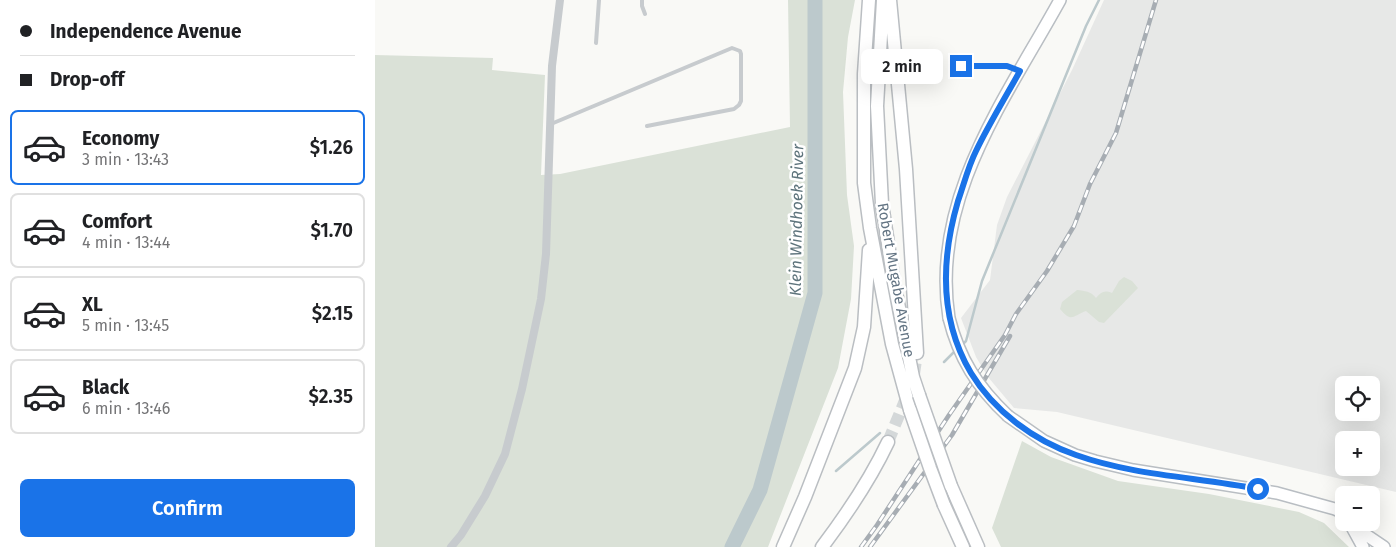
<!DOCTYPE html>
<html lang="en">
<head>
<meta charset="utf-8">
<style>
	body { margin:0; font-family:"Fira Sans",sans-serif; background:#f6f6f6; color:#202124; height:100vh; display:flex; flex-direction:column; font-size:19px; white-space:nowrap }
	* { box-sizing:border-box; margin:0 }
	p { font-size:16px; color:#757577 }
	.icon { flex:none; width:28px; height:28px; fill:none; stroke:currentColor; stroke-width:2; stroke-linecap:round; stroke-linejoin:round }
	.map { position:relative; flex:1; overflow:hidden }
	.side { display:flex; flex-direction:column; background:#fff; width:375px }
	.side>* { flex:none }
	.hud { display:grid; align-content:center; height:110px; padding:0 20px; background:#fff }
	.tools { position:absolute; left:960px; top:376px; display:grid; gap:10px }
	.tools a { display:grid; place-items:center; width:45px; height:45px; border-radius:8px; background:#fff; box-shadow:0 5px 20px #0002; font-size:25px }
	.end { position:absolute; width:22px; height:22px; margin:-11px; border:6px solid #1a73e8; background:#fff; box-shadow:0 0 0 2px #fff }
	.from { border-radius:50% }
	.bubble { position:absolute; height:35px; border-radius:8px; background:#fff; box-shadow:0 5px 20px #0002; font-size:16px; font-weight:600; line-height:35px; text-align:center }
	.hud b { display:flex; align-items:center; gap:18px; height:48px; font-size:19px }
	.hud b+b { border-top:1px solid #e0e0e0 }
	.hud i { width:12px; height:12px; background:#202124 }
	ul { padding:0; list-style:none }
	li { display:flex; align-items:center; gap:15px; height:75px; margin:0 10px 8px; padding:0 10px; border:2px solid #e0e0e0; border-radius:8px }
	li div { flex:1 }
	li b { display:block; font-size:19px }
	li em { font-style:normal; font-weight:600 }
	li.on { border-color:#1a73e8 }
	li>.icon { width:45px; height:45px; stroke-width:1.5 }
	.action { display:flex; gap:10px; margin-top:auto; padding:10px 20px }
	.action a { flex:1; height:58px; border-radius:8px; background:#1a73e8; color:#fff; font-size:20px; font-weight:600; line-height:58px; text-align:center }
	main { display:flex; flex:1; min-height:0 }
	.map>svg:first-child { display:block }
	.built { fill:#e7e8e7; fill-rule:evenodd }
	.green { fill:#dae1d7 }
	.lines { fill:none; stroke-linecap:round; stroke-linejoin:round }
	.stream { stroke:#bcc9cc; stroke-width:2.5 }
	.river { stroke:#bcc9cc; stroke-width:15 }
	.primary-tunnel { stroke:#d4d8d9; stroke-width:12; stroke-dasharray:12 6; stroke-linecap:butt }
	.secondary-casing { stroke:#b9bec3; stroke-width:14 }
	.primary-casing { stroke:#babec2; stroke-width:15 }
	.service { stroke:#c7cbce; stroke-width:4 }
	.minor { stroke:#c7cbce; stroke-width:8 }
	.secondary { stroke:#fff; stroke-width:11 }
	.primary { stroke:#fff; stroke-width:12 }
	.rail-casing { stroke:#a7adb3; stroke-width:4.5 }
	.rail { stroke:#fff; stroke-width:2.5; stroke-dasharray:8; stroke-linecap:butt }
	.secondary-bridge-casing { stroke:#b9bec3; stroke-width:14; stroke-linecap:butt }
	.primary-bridge-casing { stroke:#babec2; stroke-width:15; stroke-linecap:butt }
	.secondary-bridge { stroke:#fff; stroke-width:11 }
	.primary-bridge { stroke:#fff; stroke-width:12 }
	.route { stroke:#1a73e8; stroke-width:6 }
	.labels { text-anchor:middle; stroke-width:5; stroke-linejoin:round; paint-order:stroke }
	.street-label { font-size:15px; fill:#637483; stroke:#fff }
	.water-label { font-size:16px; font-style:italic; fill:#5e747c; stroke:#fff }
</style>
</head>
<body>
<main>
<section class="side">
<div class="hud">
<b><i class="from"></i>Independence Avenue</b>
<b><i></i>Drop-off</b>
</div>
<ul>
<li class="on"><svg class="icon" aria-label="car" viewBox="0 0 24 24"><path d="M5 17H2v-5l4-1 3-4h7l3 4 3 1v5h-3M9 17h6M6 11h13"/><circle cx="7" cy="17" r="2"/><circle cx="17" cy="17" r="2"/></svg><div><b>Economy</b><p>3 min · 13:43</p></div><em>$1.26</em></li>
<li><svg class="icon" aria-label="car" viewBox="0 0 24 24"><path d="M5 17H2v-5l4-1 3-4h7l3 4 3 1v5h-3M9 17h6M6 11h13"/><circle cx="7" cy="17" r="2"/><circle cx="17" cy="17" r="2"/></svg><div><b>Comfort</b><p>4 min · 13:44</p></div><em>$1.70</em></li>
<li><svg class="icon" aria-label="car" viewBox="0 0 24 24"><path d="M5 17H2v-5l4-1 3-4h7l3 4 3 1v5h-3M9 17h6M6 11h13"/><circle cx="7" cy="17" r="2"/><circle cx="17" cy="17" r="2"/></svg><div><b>XL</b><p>5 min · 13:45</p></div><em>$2.15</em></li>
<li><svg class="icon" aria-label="car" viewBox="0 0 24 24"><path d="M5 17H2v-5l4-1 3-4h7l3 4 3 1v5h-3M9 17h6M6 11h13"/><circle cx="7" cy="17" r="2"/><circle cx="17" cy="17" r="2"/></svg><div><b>Black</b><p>6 min · 13:46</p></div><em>$2.35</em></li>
</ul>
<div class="action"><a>Confirm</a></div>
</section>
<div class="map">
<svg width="1021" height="547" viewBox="0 0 1021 547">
	<rect width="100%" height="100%" fill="#f9f9f6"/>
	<path class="built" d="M729 0H1021V492L682 412 639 408 613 377 601 357 586 318 615 280 622 225 632 197 697 70ZM969 385H996V412H969ZM969 440H996V468H969Z"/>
	<path class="green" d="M413 0H480L473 37 468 92 472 195 479 246 476 299 463 368 393 547H0V55L118 58 117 70 170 75 166 175 185 174 415 127Z
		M749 277 757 281 763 288 729 323 724 322 711 311C697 316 697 323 685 309L687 302 702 290C710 291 716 291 721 298 726 292 729 290 737 293L744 281Z
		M647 441 676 457 743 481 834 494 924 512 949 523 974 547H626L617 528Z"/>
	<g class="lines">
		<path class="stream" d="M586 346 591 341 607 281 711 26 724 0
			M569 362 580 351
			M461 471 505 433"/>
		<path class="river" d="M357 547 385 490 440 293V0"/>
		<path class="primary-tunnel" d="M513 442 538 381 542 353"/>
		<defs>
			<path id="secondary" d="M574 318C555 199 631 98 685 0
				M633 416 669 441 700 455 720 461 758 470 902 493 960 509 969 513
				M972 522 1009 547
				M977 527 988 547"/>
			<path id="primary" d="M494 0 489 74V183L495 228 517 344 535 410
				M508 0 502 106 507 204 519 283 538 377 544 395
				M515 0 531 169 542 353
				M576 486 603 547
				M569 505 588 547
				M408 547 430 497 480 368 489 327 494 250
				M447 547C472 514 495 480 513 442"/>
		</defs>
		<use href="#secondary" class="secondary-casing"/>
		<use href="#primary" class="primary-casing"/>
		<path class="service" d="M267 0V6L270 14
			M221 43 224 0
			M586 66H632L643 70
			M176 124 357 48 365 51 366 54V101L364 105 359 109 272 126"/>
		<path class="minor" d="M76 547 86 535 110 496 130 454 147 389 166 299 171 254 177 66 185 0"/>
		<use href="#secondary" class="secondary"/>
		<use href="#primary" class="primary"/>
		<defs>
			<path id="rail" d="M486 547 502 525 574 415 630 335 641 314 672 271 699 226 715 184 741 133 781 0
				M495 547 577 435 635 336"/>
		</defs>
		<use href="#rail" class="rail-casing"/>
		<use href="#rail" class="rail"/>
		<defs>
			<path id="secondary-bridge" d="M574 318C584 358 602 387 633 416"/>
			<path id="primary-bridge" d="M544 395 576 486
				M535 410 555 468 569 505"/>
		</defs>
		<use href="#secondary-bridge" class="secondary-bridge-casing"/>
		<use href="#primary-bridge" class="primary-bridge-casing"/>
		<use href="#secondary-bridge" class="secondary-bridge"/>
		<use href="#primary-bridge" class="primary-bridge"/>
	</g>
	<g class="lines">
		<path class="route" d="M586 66H632L645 71C630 98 614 124 601 151 593 167 589 184 583 201 566 259 564 319 596 373 619 411 658 440 701 455 760 476 823 477 883 489"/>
	</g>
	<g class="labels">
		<g class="street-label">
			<text transform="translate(521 280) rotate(80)" y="5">Robert Mugabe Avenue</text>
		</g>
		<g class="water-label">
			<text transform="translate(421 220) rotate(-89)" y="6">Klein Windhoek River</text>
		</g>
	</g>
</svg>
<div class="tools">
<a><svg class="icon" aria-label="locate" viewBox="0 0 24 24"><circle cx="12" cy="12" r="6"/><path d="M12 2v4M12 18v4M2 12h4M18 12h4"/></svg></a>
<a>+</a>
<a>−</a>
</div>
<i class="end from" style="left:883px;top:489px"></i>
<i class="end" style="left:586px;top:66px"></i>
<div class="bubble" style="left:486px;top:49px;width:82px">2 min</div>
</div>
</main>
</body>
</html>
